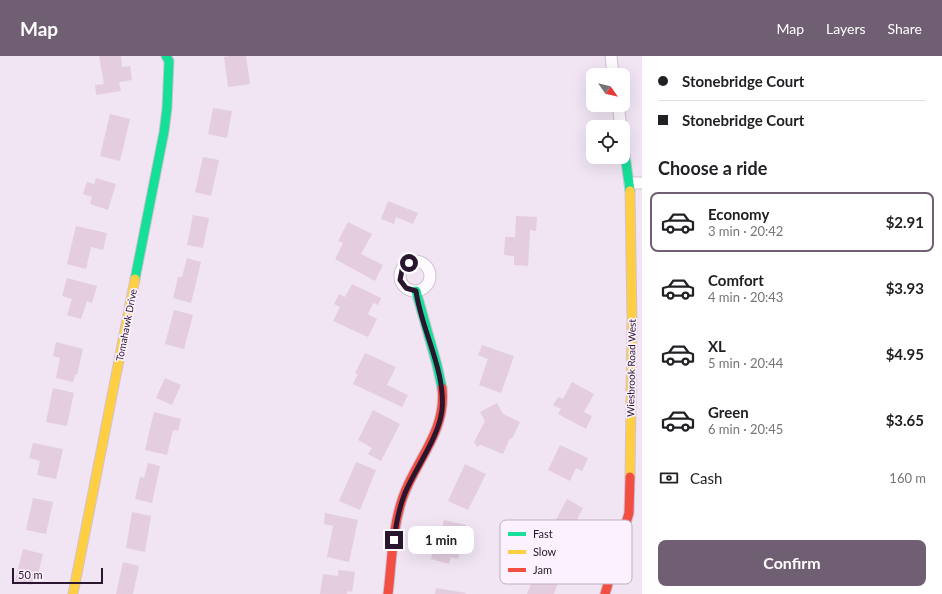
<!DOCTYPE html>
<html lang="en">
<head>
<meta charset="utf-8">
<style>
	body { margin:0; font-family:Lato,sans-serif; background:#f6f6f6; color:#202124; height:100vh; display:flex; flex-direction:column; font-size:15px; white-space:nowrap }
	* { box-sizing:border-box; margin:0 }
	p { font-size:13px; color:#757577 }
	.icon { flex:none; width:22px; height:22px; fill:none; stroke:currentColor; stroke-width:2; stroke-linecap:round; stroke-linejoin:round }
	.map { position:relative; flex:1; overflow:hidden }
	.drawer { display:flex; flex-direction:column; background:#fff; width:300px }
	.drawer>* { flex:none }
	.guide { display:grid; align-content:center; height:88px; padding:0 16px; background:#fff }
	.needle { width:26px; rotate:124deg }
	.controls { position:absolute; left:586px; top:12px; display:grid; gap:8px }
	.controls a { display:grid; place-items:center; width:44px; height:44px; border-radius:8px; background:#fff; box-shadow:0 4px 16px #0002; font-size:20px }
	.scale { position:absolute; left:12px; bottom:10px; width:91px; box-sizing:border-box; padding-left:4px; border:2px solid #2a162e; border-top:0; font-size:11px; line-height:14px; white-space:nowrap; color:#2a162e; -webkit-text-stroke:3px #fcf1fe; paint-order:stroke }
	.end { position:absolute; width:18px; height:18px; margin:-9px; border:5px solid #2a162e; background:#fff; box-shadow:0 0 0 2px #fff }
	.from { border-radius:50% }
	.bubble { position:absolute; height:28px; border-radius:8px; background:#fff; box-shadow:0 4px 16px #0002; font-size:13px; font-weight:700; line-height:28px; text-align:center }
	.guide b { display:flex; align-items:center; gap:14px; height:38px; font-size:15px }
	.guide b+b { border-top:1px solid #e0e0e0 }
	.guide i { width:10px; height:10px; background:#202124 }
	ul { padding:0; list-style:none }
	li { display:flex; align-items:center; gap:12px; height:60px; margin:0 8px 6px; padding:0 8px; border:2px solid transparent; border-radius:8px }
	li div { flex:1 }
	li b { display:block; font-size:15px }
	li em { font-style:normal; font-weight:700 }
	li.active { border-color:#705e73 }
	li>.icon { width:36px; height:36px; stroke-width:1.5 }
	h2 { padding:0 16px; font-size:18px; line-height:48px }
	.pay { display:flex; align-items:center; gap:10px; height:44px; padding:0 16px; font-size:15px }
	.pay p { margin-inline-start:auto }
	.primary-button { display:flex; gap:8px; margin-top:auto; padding:8px 16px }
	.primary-button a { flex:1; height:46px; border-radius:8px; background:#705e73; color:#fff; font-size:16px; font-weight:700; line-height:46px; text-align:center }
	header { display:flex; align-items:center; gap:24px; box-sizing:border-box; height:56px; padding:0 20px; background:#705e73; color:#fff }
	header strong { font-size:19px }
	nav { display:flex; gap:22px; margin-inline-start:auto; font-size:14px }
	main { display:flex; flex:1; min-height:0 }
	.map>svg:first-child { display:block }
	.building { fill:#e3cdde }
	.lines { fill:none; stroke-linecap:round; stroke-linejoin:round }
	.street-casing { stroke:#d1c1d4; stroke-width:13 }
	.fast-casing { stroke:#d1c1d4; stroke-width:11 }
	.slow-casing { stroke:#d1c1d4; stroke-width:11 }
	.jam-casing { stroke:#d1c1d4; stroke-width:11 }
	.street { stroke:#fdfbfd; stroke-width:11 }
	.fast { stroke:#16e098; stroke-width:9 }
	.slow { stroke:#ffcf43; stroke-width:9 }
	.jam { stroke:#f24e42; stroke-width:9 }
	.route { stroke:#2a162e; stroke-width:5 }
	.labels { text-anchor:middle; stroke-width:3.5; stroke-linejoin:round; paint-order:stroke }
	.street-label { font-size:10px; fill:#2a162e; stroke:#fcf1fe }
	.key { fill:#fcf1fe; stroke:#bdafc0; stroke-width:1 }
	.key-label { font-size:11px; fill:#2a162e }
</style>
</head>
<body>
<header>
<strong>Map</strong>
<nav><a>Map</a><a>Layers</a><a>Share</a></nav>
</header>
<main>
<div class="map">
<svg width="642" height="538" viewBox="0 0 642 538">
	<rect width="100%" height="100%" fill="#f1e5f3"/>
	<path class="building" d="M99 0H121L122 11 130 10 132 24 119 26 121 35 96 39 95 29 104 28Z
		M229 0H246L250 28 228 31 224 1Z
		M213 52 232 55 227 82 208 78Z
		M110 58 130 63 120 105 100 100Z
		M203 101 219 104 211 140 195 136Z
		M96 122 116 128 108 154 90 148 92 141 83 138 87 126 94 128Z
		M388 145 418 157 413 168 396 161 394 168 381 163Z
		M193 159 209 162 203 192 187 189Z
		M516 160 537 161 536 175 530 174 528 210 514 209V200L504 199 505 181H515Z
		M348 166 372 178 361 198 383 209 375 225 335 203 343 187 338 185Z
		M76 170 107 177 103 194 91 191 86 213 67 208Z
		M187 202 201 206 191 247 173 242 178 221H182Z
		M67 222 97 230 92 247 87 245 81 263 67 259 72 243 62 240Z
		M352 228 381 242 378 249 373 247 368 258 377 263 368 281 333 265 340 251 334 248 339 238 345 241Z
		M174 254 193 259 184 293 165 288Z
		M56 286 83 293 77 319H75L73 326 56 322 60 302 53 300Z
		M482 289 514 300 501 337 479 329 488 303 478 299Z
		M365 297 396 311 387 329 408 339 402 351 353 328 358 318 355 317Z
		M165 322 181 329 172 349 156 342Z
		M572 326 594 338 584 356 592 360 586 373 558 358 561 353 553 349 558 341 563 343Z
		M53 332 74 337 67 370 46 366Z
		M497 347 503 358 520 366 513 381 509 384 503 398 481 389 477 391 474 386 485 365 480 356Z
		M373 354 400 368 381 405 368 398 372 392 358 384Z
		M154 356 181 363 178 375 173 374 167 399 145 394Z
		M33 387 63 393 56 423 37 419 40 405 29 402Z
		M560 389 588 402 582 415 576 412 570 425 548 414Z
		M356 406 376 414 360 454 339 445Z
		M148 407 160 410 152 447 135 443 140 421 144 422Z
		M465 408 486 418 468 454 448 445Z
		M33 442 53 446 46 478 26 474Z
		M567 443 583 452 573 471 578 474 572 487 550 475Z
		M132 456 151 460 145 496 126 492Z
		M325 457 358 464 349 506 327 501 333 470 324 468Z
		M444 464 466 469 458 503 451 501 449 508 431 503 435 484 439 485Z
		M23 493 43 498 37 522 34 521 32 529 15 525Z
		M123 506 139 510 133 538H116Z
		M540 506 558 513 553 526 558 527 554 538H527Z
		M338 514 355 516 352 536 348 535 347 538H320L323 518 338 520Z
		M436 532 466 537V538H435Z"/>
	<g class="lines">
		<defs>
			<path id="street" d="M611 0 613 19
				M618 49 621 71
				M630 127H642
				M400 220a15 15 0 1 1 30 0a15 15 0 1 1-30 0Z"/>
			<path id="fast" d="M623 84 630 135
				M135 223 164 76 167 52 169 5 166 0
				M416 235 437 309 442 332"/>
			<path id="slow" d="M630 421 632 267 630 135
				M73 538 135 223"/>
			<path id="jam" d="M388 538C392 505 392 472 403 441 416 404 447 375 442 332
				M605 538 629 457 630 421"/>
		</defs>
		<use href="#street" class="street-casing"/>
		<use href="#fast" class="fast-casing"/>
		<use href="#slow" class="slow-casing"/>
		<use href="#jam" class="jam-casing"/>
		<use href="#street" class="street"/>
		<use href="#fast" class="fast"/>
		<use href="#slow" class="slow"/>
		<use href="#jam" class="jam"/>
	</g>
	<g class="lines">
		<path class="route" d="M394 484C396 468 399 452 405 437 416 411 439 381 442 354 446 315 421 273 416 235L406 232 400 224 402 214 409 207"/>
	</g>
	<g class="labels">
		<g class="street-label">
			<text transform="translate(126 269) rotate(-79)" y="4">Tomahawk Drive</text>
			<text transform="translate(631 312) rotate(-89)" y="4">Wiesbrook Road West</text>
		</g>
	</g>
	<rect x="500" y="464" width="132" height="64" rx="6" class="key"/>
	<rect x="508" y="476" width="18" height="4" fill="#16e098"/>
	<rect x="508" y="494" width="18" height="4" fill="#ffcf43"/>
	<rect x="508" y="512" width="18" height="4" fill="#f24e42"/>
	<g class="key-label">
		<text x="533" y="482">Fast</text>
		<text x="533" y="500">Slow</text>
		<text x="533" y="518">Jam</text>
	</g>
</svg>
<div class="controls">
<a><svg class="needle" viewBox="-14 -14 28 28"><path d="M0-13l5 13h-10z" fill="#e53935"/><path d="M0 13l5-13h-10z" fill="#757577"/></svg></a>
<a><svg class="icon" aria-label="locate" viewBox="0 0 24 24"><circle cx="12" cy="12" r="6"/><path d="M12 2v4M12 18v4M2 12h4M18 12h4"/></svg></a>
</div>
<div class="scale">50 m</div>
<i class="end from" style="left:409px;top:207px"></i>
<i class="end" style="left:394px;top:484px"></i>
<div class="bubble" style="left:408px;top:470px;width:66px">1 min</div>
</div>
<section class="drawer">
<div class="guide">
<b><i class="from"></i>Stonebridge Court</b>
<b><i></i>Stonebridge Court</b>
</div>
<h2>Choose a ride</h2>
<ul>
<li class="active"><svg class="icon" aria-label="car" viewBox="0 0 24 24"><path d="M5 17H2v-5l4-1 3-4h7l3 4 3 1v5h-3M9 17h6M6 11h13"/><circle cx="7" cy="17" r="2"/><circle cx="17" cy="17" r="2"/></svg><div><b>Economy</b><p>3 min · 20:42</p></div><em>$2.91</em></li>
<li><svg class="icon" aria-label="car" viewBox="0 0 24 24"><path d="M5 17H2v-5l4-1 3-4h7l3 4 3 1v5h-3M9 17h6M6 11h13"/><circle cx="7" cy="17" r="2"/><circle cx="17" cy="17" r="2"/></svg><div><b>Comfort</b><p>4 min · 20:43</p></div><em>$3.93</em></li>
<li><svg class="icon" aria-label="car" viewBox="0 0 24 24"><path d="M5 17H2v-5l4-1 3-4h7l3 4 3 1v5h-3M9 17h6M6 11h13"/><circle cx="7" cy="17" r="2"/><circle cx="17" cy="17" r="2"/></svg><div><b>XL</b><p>5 min · 20:44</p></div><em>$4.95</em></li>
<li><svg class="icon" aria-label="car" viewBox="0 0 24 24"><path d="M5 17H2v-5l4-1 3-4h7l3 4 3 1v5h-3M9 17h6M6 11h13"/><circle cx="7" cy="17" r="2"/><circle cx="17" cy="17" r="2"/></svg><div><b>Green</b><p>6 min · 20:45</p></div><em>$3.65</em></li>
</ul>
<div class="pay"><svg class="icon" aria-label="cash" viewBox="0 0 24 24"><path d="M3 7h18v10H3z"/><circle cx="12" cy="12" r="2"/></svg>Cash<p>160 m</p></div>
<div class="primary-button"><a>Confirm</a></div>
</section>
</main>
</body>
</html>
